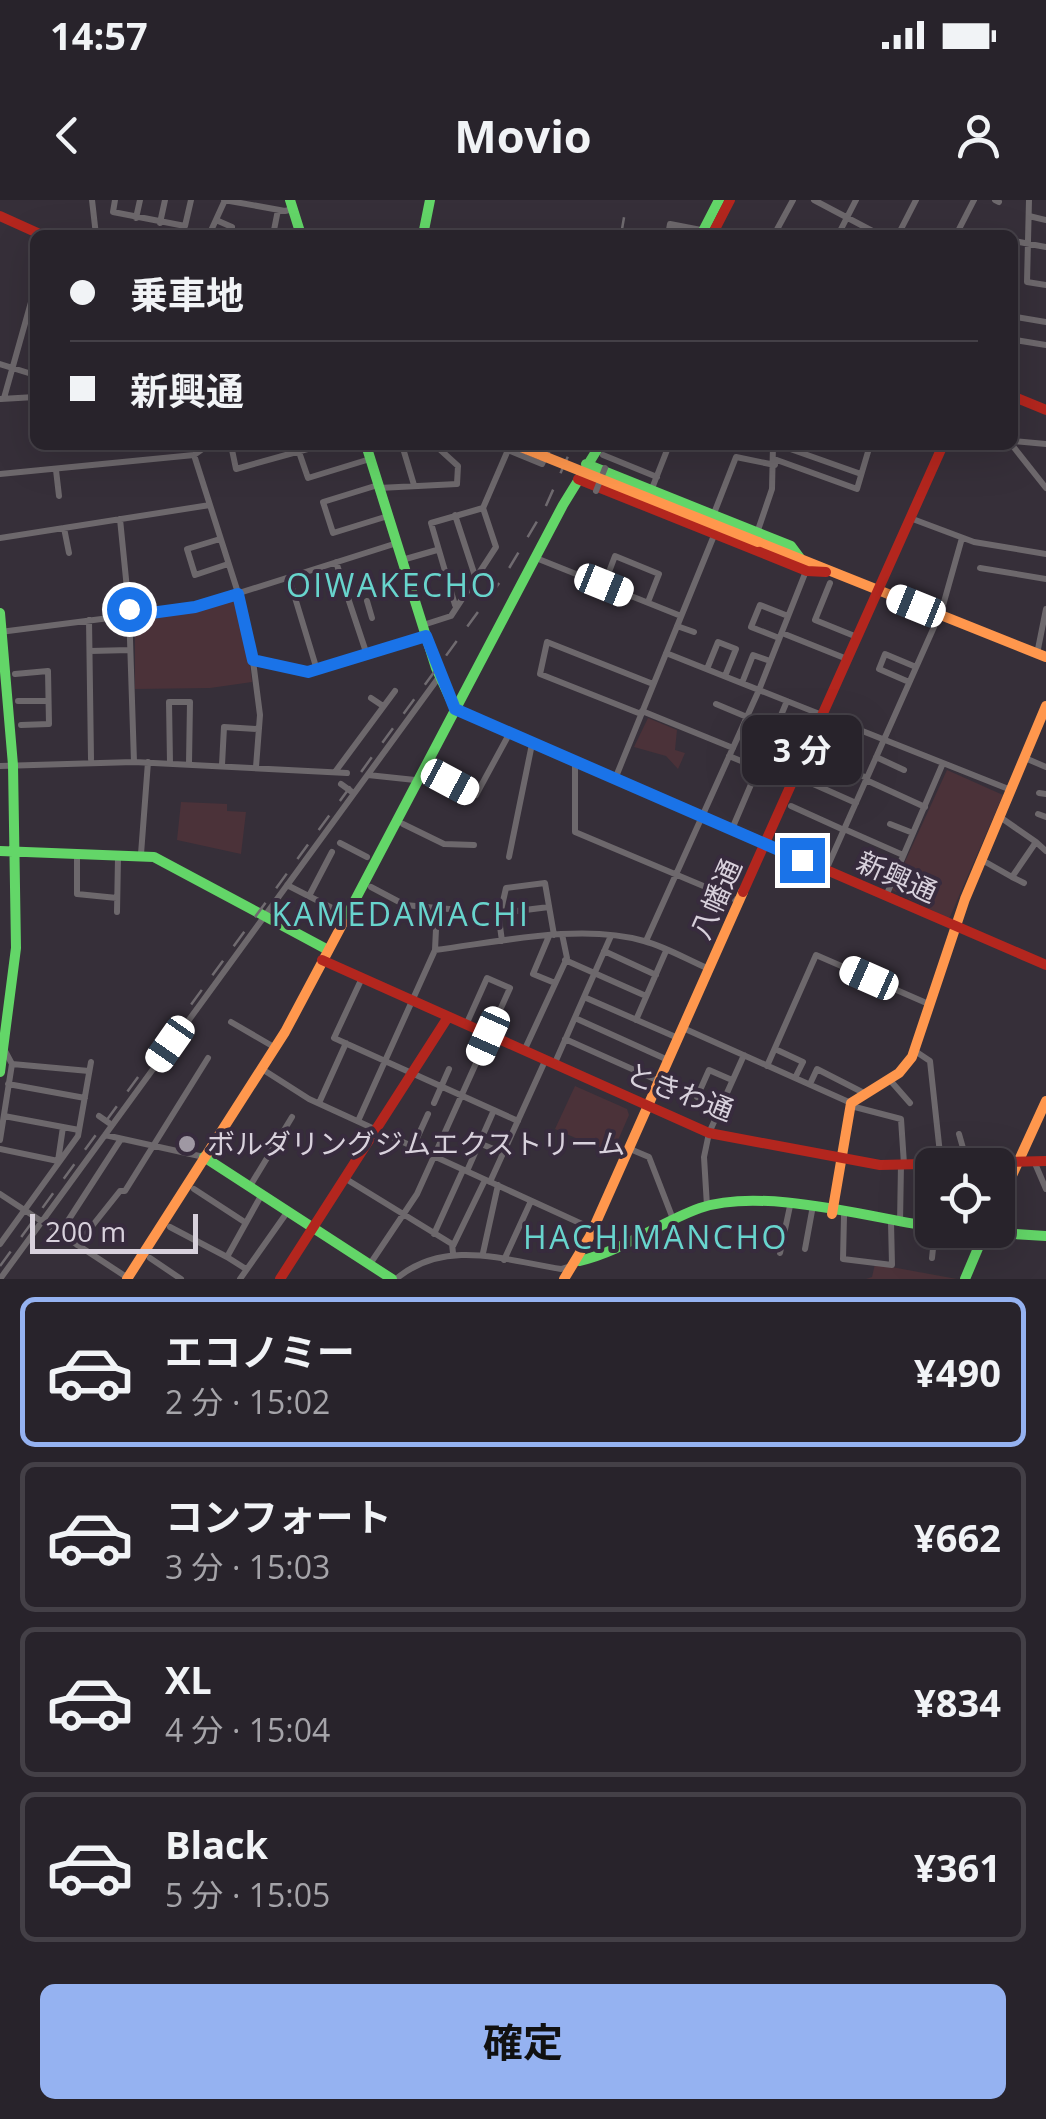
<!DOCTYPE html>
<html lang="ja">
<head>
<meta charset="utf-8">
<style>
	body { margin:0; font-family:"Open Sans","Noto Sans JP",sans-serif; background:#302b33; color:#f1f3f6; height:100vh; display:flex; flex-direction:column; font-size:38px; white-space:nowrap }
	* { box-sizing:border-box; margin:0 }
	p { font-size:32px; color:#a5a4a9 }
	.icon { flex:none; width:55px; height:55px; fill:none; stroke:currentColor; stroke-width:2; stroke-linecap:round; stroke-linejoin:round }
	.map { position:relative; height:1079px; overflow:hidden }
	.drawer { display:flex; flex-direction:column; background:#28232b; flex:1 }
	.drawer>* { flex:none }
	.banner { position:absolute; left:30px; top:30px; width:988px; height:220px; border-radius:15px; box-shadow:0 10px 40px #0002,0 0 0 2px #444047; display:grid; align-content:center; height:220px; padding:0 40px; background:#28232b }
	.tools { position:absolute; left:915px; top:948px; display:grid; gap:20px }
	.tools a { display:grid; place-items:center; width:100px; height:100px; border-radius:15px; background:#28232b; box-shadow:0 10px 40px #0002,0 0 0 2px #444047; font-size:50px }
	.scale { position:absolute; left:30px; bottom:25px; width:168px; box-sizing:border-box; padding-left:10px; border:5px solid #d8d1dc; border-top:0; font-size:28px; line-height:35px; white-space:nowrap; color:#d8d1dc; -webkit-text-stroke:8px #372b3d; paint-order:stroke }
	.end { position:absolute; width:45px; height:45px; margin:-22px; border:12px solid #1a73e8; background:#fff; box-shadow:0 0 0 5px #fff }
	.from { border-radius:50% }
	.bubble { position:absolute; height:70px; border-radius:15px; background:#28232b; box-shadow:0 10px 40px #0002,0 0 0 2px #444047; font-size:32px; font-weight:700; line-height:70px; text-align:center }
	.car { position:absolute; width:30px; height:60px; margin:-30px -15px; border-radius:12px; box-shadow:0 0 8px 2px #0007; background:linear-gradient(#fff 24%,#345 0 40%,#fff 0 76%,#345 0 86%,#fff 0) }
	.banner b { display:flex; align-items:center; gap:35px; height:95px; font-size:38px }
	.banner b+b { border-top:2px solid #444047 }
	.banner i { width:25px; height:25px; background:#f1f3f6 }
	ul { padding:18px 0 0; list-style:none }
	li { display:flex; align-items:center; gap:30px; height:150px; margin:0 20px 15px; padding:0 20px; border:5px solid #444047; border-radius:15px }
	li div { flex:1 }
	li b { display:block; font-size:38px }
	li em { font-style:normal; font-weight:700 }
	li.on { border-color:#95b2f1 }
	li>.icon { width:90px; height:90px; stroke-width:1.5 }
	.action { display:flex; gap:20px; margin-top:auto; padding:20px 40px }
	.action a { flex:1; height:115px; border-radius:15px; background:#95b2f1; color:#111; font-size:40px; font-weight:700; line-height:115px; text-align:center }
	.status { display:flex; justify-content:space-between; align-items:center; height:70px; padding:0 50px; background:#28232b; direction:ltr }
	.status svg { height:28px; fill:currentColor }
	header { display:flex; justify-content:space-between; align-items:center; height:130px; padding:0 40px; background:#28232b; font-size:45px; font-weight:700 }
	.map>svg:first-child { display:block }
	.green { fill:#4b3239 }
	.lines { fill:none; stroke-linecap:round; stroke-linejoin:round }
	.street { stroke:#6d686c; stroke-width:6 }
	.fast { stroke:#63d668; stroke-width:10 }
	.slow { stroke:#ff974d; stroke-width:10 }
	.jam { stroke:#b3261e; stroke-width:10 }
	.rail { stroke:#706b70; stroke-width:2.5; stroke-dasharray:18 18; stroke-linecap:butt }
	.street-bridge { stroke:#6d686c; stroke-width:6 }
	.slow-bridge { stroke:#ff974d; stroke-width:10 }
	.route { stroke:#1a73e8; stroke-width:12 }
	.poi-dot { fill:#9f98a3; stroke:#372b3d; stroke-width:4 }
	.labels { text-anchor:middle; stroke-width:8; stroke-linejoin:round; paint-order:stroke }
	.street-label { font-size:28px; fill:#d8d1dc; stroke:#372b3d }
	.poi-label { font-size:28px; fill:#d8d1dc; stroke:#372b3d; text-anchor:start }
	.quarter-label { font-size:32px; letter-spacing:2.5px; fill:#68d4cd; stroke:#372b3d }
</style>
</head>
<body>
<div class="status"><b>14:57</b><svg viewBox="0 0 49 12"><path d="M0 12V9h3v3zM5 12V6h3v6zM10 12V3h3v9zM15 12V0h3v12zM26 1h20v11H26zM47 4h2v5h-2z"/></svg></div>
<header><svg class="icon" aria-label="back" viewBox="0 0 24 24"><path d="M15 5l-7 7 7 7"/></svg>Movio<svg class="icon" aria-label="person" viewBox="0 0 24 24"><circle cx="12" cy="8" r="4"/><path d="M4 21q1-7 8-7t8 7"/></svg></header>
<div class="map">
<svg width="1046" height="1079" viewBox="0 0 1046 1079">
	<rect width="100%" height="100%" fill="#362f39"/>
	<path class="green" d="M234 400 246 437 252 482 210 488 135 489V420L195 412Z
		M648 518 677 530 675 550 685 553 678 569 666 556 634 547Z
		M947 570 1003 595 949 719 892 690Z
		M181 602 227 604V611L246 612 241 654 177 640Z
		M575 886 627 909 629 915 612 954 555 929Z
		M875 1064 957 1079H866L872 1077Z"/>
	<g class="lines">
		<path class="street" d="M92 0 96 35
			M115 0 113 12 185 26 191 0
			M224 0 285 11 293 9
			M814 0 880 35
			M995 0 999 2
			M1029 0 1027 82 1046 85
			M1029 16 1046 20
			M136 18 140 0
			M216 20 232 27
			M160 23 165 0
			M209 35 225 0
			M273 35 278 10
			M668 35 670 24 701 30
			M774 35 793 0
			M838 35 856 0
			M898 35 916 0
			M956 35 974 0
			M1014 41 1046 47
			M1015 140 1046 145
			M1012 163 1016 117 1046 122
			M0 164 35 175
			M4 198 35 88
			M1 199 35 197
			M1012 241 1046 244
			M231 245 236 269 322 245
			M402 245 414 285
			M496 245 542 264 548 250 535 245
			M779 245 861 274
			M1012 245 1046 288
			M299 252 308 278 370 259
			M194 255 240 399 253 461 308 472 426 436
			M603 255 657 277
			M774 259 857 289 870 245
			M56 270 59 296
			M0 274 194 255 208 245
			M378 285 323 302 333 333 388 316
			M379 288 457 284 458 266 435 245
			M651 291 669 245
			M455 315 475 376
			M713 316 736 257 775 265
			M910 318 974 342 1046 354
			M120 319 129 409 134 562
			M64 328 69 353
			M757 333 772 289 773 245
			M0 338 210 305
			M220 339 187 349 195 375 228 364
			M536 358 681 416
			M402 360 437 350
			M336 362 367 455
			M980 368 1046 379
			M289 378 317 470
			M830 383 815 420 857 437
			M604 385 615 356 659 374 648 402
			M367 401 372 418
			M455 405 431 323 483 308
			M89 420 91 559
			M423 425 451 416 496 347 483 308 508 250
			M677 426 694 432
			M0 432 195 407 397 343
			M782 433 847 459
			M779 438 751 427 760 405 788 416
			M90 451 130 450
			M666 453 1011 590
			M1037 454 1046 409
			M253 461 260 515 256 567
			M707 469 718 442 736 449 725 476
			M15 474 48 471 49 524 21 525
			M909 482 879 469 885 454 916 467
			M742 483 753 455 770 461
			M371 498 383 506
			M18 501H48
			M716 504 747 517
			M642 511 733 548
			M641 514 540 474 547 442 653 484
			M740 532 769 544 787 501
			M769 544 795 555
			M814 555 867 578
			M729 556 758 568 732 629
			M876 557 904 570
			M1025 558 1046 567
			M170 563 169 502H190L189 563
			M575 563V632L739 701
			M222 565 224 527 258 529
			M0 566 134 562 347 573
			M424 568 476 595 507 538
			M335 572 395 491
			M368 575 415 580
			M615 579 715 333
			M802 579 856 603
			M866 580 925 607
			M1039 593 1046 594
			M791 606 844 630
			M1038 614 1046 617
			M403 624 444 644 474 645
			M890 624 913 633
			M844 629 903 655
			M1036 642 1046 651
			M340 643 367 657
			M141 654 148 562
			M77 657V694L117 698
			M509 657 532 544
			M982 660 1012 677 1036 642 1000 617
			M826 670 942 409 962 338
			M1012 677 1024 683
			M287 685 338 711
			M309 696 332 652
			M886 696 943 563
			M437 708 461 710
			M117 712 118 658
			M501 713 549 707
			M549 736 533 774 555 783
			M502 741 499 719 506 688 545 683 554 735
			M646 741 759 490 806 371
			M435 750C499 742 581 723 644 741 666 747 688 760 709 769
			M604 751 656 775
			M565 760 646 796
			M362 778 334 838 518 921
			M584 797 678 838
			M575 818 668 860
			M636 820 666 751
			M231 822 274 847
			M683 828 851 903
			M565 839 659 881
			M775 849 803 862 795 878
			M524 851 567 758 562 734
			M915 851 930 861 941 963
			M12 864 89 871
			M554 865 610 738
			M767 866 816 755 931 805
			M262 869 309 899 593 1029
			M889 879 910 903
			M8 884 85 898
			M810 884 817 869 864 893
			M319 903 346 843
			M434 903 449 869
			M851 906 901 919 904 964
			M720 907 697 897 709 870 732 880
			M4 916 79 930
			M358 921 435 750 437 708 405 705 371 687
			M959 934 967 962
			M105 935 204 957
			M0 940 12 864 4 849
			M479 943 503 953
			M413 947 428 914
			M0 949 58 961 63 927
			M630 949 649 957 673 1019
			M1034 961 1046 989
			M467 971 494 910
			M346 979 452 1044 453 1053
			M490 982 545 861
			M250 986 292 917
			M194 989 243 1021
			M0 994 128 1078
			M707 1006 704 957 709 933 744 855
			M844 1016 843 1059 892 1065 891 1022
			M900 1023 901 964
			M170 1027 227 1057 262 994
			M60 1033 121 939
			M434 1034 463 970
			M0 1044 78 936 91 862
			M77 1045 120 991H125L208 858
			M453 1046 485 980
			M805 1049 812 1011
			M483 1053 498 985
			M780 1053 790 1006
			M227 1057 246 1069
			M150 1058 181 1079
			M932 1058 935 1030
			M504 1060 531 1001
			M370 1064 417 994 510 788 487 778 466 825
			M0 1079 439 477
			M240 1079 288 1011
			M396 1079C445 1038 504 1060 561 1069L571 1066"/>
		<path class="fast" d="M290 0 301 35
			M423 35 430 0
			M701 35 719 0
			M366 245 436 468 455 509 623 582
			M586 264 791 346 800 358
			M0 413 13 565 16 748 0 872
			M0 651 154 657 328 750
			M343 723 563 305 600 245
			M204 957 392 1079
			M950 1030 1046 1036
			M579 1061C623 1051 658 1023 700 1008 761 987 868 1017 932 1027
			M965 1079 984 1034"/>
		<path class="slow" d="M758 342 1046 457
			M998 1006 1046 901
			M832 1014 851 903 899 873 912 857 965 699 1046 506
			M127 1079 285 832 343 723
			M564 1079 590 1036 743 692"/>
		<path class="jam" d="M0 16 42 35
			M712 35 730 0
			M1012 196 1046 210
			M578 279 807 371 826 372
			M623 582 1046 765
			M743 692 943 245
			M322 760 709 933 880 965 1046 961
			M280 1079 448 817"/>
		<path class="rail" d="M621 35 627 0
			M0 1066 505 375 545 308 573 245"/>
		<path class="street-bridge" d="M596 291 605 268
			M341 584 352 592
			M99 916 109 923"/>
		<path class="slow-bridge" d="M516 245 758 342"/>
	</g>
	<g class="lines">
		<path class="route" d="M129 409V416L195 407 238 394 253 460 308 472 426 436 455 509 802 660"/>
	</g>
	<circle class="poi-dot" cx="187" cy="944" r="10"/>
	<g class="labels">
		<g class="street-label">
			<text transform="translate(897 677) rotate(24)" y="10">新興通</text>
			<text transform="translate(716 699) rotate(-66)" y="10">八幡通</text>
			<text transform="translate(680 892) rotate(21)" y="10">ときわ通</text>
		</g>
		<g class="poi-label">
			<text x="207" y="954">ボルダリングジムエクストリーム</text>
		</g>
		<g class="quarter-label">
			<text x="392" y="397">OIWAKECHO</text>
			<text x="401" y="726">KAMEDAMACHI</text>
			<text x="656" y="1049">HACHIMANCHO</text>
		</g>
	</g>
</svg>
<div class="tools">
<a><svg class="icon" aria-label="locate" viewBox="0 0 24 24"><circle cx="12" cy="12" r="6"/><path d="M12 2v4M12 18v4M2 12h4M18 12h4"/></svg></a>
</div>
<div class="scale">200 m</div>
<i class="end from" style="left:129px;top:409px"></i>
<i class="end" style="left:802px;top:660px"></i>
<div class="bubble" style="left:742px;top:515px;width:120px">3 分</div>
<i class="car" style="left:604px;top:385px;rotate:112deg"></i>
<i class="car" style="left:916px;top:406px;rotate:292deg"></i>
<i class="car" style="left:450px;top:582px;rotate:118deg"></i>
<i class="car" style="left:869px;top:778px;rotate:294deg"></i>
<i class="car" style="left:488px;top:836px;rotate:204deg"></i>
<i class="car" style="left:170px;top:844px;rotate:215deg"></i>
<div class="banner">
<b><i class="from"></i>乗車地</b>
<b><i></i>新興通</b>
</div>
</div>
<section class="drawer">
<ul>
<li class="on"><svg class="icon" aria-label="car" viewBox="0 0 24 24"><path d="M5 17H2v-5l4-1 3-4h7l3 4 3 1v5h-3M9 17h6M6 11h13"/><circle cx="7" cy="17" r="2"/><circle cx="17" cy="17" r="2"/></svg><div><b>エコノミー</b><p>2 分 · 15:02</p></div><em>¥490</em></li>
<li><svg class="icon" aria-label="car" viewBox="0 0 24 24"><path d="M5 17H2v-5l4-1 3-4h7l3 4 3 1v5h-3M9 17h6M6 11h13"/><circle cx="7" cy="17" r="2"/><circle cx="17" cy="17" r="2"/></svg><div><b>コンフォート</b><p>3 分 · 15:03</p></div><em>¥662</em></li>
<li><svg class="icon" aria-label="car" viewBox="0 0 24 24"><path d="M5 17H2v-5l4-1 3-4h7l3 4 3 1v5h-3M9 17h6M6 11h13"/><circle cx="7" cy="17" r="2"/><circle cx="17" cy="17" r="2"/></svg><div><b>XL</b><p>4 分 · 15:04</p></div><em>¥834</em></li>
<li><svg class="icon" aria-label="car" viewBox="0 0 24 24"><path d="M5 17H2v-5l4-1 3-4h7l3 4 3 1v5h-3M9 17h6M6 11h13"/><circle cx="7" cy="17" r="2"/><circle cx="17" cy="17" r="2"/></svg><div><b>Black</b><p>5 分 · 15:05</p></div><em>¥361</em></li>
</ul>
<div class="action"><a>確定</a></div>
</section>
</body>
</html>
